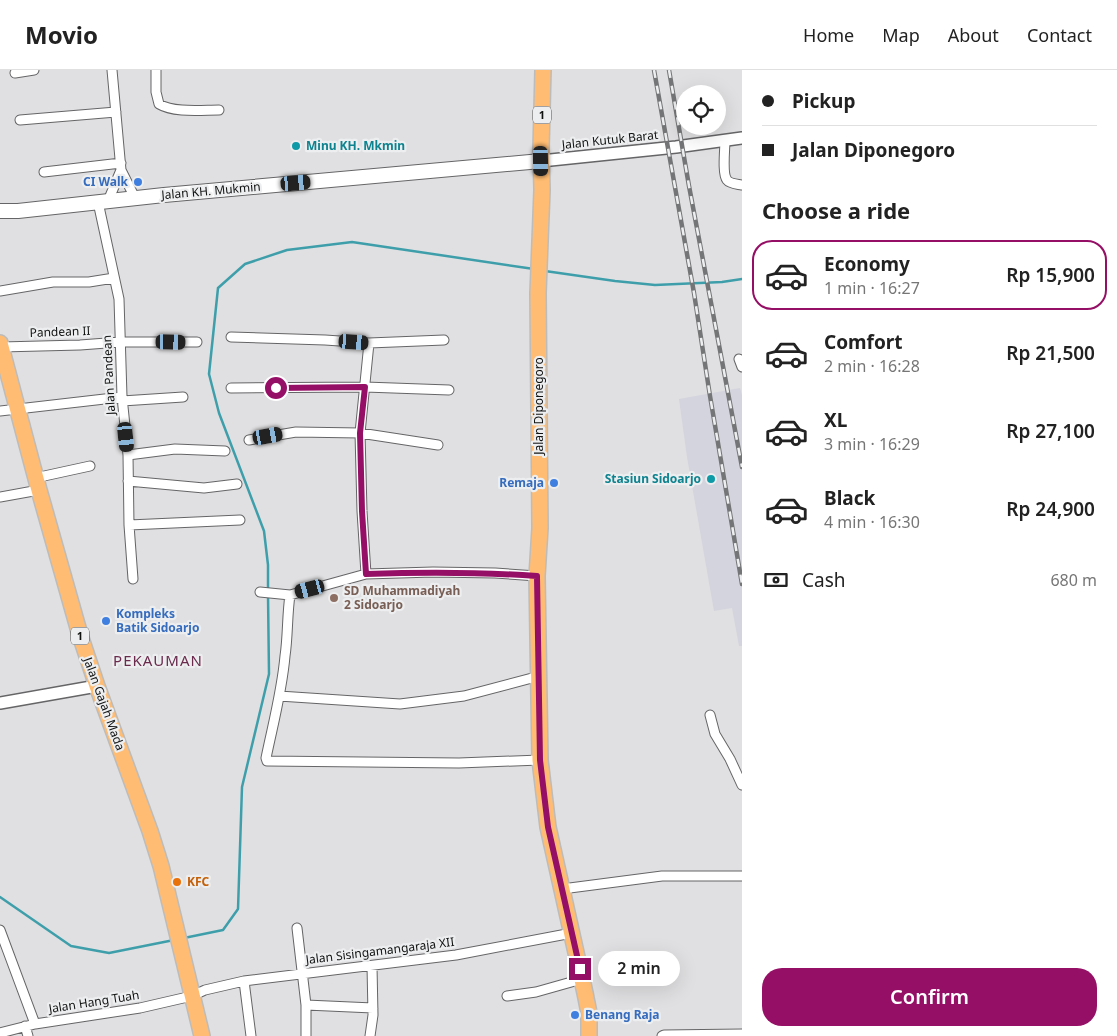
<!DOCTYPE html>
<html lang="en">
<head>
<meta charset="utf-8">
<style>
	body { margin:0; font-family:"Noto Sans",sans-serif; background:#f6f6f6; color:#222; height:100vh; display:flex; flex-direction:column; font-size:19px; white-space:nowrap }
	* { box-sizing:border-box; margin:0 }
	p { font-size:16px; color:#767676 }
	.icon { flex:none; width:28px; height:28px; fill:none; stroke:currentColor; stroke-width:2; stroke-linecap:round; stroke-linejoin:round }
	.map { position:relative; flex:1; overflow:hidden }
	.details { display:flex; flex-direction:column; background:#fff; width:375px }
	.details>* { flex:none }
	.banner { display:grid; align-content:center; height:110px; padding:0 20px; background:#fff }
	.buttons { position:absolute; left:676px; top:15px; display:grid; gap:10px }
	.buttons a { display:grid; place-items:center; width:50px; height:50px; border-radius:50%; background:#fff; box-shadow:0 5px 20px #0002; font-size:25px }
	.end { position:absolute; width:22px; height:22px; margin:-11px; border:6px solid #960f66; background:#fff; box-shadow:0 0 0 2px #fff }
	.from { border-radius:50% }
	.bubble { position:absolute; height:35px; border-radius:18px; background:#fff; box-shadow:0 5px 20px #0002; font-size:16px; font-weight:600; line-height:35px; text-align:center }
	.car { position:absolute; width:15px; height:30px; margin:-15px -8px; border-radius:6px; box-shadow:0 0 4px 1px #0007; background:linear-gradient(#222 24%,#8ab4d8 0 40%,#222 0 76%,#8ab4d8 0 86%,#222 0) }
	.banner b { display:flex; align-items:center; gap:18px; height:48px; font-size:19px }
	.banner b+b { border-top:1px solid #e0e0e0 }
	.banner i { width:12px; height:12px; background:#222 }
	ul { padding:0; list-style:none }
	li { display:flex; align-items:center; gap:15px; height:70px; margin:0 10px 8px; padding:0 10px; border:2px solid transparent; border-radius:20px }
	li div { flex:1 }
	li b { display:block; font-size:19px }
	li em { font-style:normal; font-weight:600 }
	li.active { border-color:#960f66 }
	li>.icon { width:45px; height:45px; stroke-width:1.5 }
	h2 { padding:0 20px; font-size:22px; line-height:60px }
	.pay { display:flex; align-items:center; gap:12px; height:55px; padding:0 20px; font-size:19px }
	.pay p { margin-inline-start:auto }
	.button { display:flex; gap:10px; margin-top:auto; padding:10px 20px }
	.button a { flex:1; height:58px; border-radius:20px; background:#960f66; color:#fff; font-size:20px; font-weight:600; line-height:58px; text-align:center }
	header { display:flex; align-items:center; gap:30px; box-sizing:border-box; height:70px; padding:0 25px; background:#fff; border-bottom:1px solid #e0e0e0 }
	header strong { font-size:24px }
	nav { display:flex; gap:28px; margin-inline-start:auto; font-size:18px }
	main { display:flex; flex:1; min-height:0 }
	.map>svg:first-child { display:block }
	.built { fill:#d3d4dd }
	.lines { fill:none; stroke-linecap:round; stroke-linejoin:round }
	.stream { stroke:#3e9fab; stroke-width:2.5 }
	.minor-casing { stroke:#656567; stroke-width:11 }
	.tertiary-casing { stroke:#656567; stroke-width:14 }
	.secondary-casing { stroke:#656567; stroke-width:16 }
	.trunk-casing { stroke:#bcbcbc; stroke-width:18 }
	.minor { stroke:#fff; stroke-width:9 }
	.tertiary { stroke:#fff; stroke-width:11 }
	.secondary { stroke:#fff; stroke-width:14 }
	.trunk { stroke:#ffbc72; stroke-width:15 }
	.rail-casing { stroke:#747576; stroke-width:4.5 }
	.rail { stroke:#edeeef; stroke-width:2.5; stroke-dasharray:8; stroke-linecap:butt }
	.route { stroke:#960f66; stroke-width:6 }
	.culture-dot { fill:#0f9aa8; stroke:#edeeef; stroke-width:2 }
	.shop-dot { fill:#3f7fe0; stroke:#edeeef; stroke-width:2 }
	.education-dot { fill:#8d6e63; stroke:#edeeef; stroke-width:2 }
	.food-dot { fill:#e8710a; stroke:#edeeef; stroke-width:2 }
	.labels { text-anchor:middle; stroke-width:4.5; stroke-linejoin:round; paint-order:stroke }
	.shield { fill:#edeeef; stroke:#525354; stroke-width:1 }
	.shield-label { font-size:11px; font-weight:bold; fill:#101111 }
	.street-label { font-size:12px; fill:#101111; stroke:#edeeef }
	.culture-label { font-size:12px; font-weight:bold; fill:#0d838f; stroke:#edeeef; text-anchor:start }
	.shop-label { font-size:12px; font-weight:bold; fill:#366cbe; stroke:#edeeef; text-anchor:end }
	.education-label { font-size:12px; font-weight:bold; fill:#785e54; stroke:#edeeef; text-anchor:start }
	.food-label { font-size:12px; font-weight:bold; fill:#c56008; stroke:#edeeef; text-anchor:start }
	.quarter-label { font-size:15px; letter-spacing:1px; fill:#6a2b4d; stroke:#edeeef }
</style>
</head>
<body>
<header>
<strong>Movio</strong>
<nav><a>Home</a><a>Map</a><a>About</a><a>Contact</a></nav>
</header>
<main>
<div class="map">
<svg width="742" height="966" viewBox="0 0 742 966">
	<rect width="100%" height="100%" fill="#e0e0e2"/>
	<path class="built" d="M740 318 742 325V576H739L732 538 714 541 687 387 679 329Z"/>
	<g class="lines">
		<path class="stream" d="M545 201 615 211 655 215 722 212 742 209
			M268 520V495L264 461 219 343 209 304 218 218 245 194 287 180 352 172 534 199
			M0 827 71 876 109 883 174 870
			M184 868 223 860 238 839 242 717 269 604 268 525"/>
		<defs>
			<path id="minor" d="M112 0 121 100 135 128
				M156 0V22L159 34C174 43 201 40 219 40
				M15 3 34 0
				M20 50 116 42
				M725 70C725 79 722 104 727 110 730 114 737 114 742 115
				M44 102 121 93
				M108 131 121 100
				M98 132 119 229 122 327 128 385 129 455 133 509
				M0 221 53 212H89L114 208
				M231 267 325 270 369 273 444 270
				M1 277 80 275 120 272H197
				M739 289 742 297
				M231 318 365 317 449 320
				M122 331 183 327
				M0 341 122 327
				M249 370 296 362 360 363 438 375
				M128 385 175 379 225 381
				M35 408 90 396
				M128 411 204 418 237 414
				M0 427 39 420
				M129 455 240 450
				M366 504 362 441 360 363 369 273
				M260 522 290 525 366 504 433 502 495 503 537 506
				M290 525C287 545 288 566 285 586 282 621 273 654 266 688L267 691 459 693 540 690
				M279 626 400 634 464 626 532 608H539
				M710 645 715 664 730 689 742 715
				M562 819 662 806H742
				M297 858 306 935V966
				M0 860 35 954
				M244 911 251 966
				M507 926 536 922 582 909
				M306 935 373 938
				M25 956 28 966
				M0 963 35 954 140 938 192 926 205 920 244 911 456 885 572 863
				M370 966 373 945 372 896
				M662 966 664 965 742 964"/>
			<path id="tertiary" d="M541 91 676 77 742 68
				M0 633 97 616"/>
			<path id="secondary" d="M0 141H18L164 125 541 91"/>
			<path id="trunk" d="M543 0 541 79 542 120 538 223 540 458 537 506 540 690 548 757 585 923 589 943V966
				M0 273 39 420 80 565 97 616 150 761 161 796 202 966"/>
		</defs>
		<use href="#minor" class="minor-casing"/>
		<use href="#tertiary" class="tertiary-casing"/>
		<use href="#secondary" class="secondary-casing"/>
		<use href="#trunk" class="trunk-casing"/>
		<use href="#minor" class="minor"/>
		<use href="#tertiary" class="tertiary"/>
		<use href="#secondary" class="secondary"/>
		<use href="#trunk" class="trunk"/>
		<defs>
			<path id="rail" d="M654 0 694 223 710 326 742 514
				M669 0 689 116 742 397"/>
		</defs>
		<use href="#rail" class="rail-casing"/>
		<use href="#rail" class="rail"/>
	</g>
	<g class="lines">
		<path class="route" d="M276 318 365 317 360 363 362 441 366 504C423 502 480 502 537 506L540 690 548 757 580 899"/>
	</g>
	<g class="culture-dot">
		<circle cx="296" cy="76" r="5"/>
		<circle cx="711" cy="409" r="5"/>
	</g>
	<g class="shop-dot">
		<circle cx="138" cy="112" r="5"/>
		<circle cx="554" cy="413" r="5"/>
		<circle cx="106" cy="551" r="5"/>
		<circle cx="575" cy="945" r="5"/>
	</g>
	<circle class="education-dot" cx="334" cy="528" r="5"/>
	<circle class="food-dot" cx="177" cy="812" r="5"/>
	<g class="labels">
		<g class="shield">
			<rect x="533" y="36.5" width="18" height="17" rx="4"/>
			<rect x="71" y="557.5" width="18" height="17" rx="4"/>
		</g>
		<g class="shield-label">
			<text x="542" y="49">1</text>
			<text x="80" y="570">1</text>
		</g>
		<g class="street-label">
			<text transform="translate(610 70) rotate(-6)" y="4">Jalan Kutuk Barat</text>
			<text transform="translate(211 121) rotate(-5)" y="4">Jalan KH. Mukmin</text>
			<text transform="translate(60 262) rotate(-2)" y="4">Pandean II</text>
			<text transform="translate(109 305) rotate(-93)" y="4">Jalan Pandean</text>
			<text transform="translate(539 336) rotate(-90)" y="4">Jalan Diponegoro</text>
			<text transform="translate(104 634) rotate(70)" y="4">Jalan Gajah Mada</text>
			<text transform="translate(380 881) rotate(-7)" y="4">Jalan Sisingamangaraja XII</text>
			<text transform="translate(94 932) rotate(-9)" y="4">Jalan Hang Tuah</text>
		</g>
		<g class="culture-label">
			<text x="306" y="80">Minu KH. Mkmin</text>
			<text x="701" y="413" text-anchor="end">Stasiun Sidoarjo</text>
		</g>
		<g class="shop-label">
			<text x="128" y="116">CI Walk</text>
			<text x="544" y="417">Remaja</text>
			<text x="116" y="548" text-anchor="start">Kompleks<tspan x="116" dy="14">Batik Sidoarjo</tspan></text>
			<text x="585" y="949" text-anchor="start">Benang Raja</text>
		</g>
		<g class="education-label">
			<text x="344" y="525">SD Muhammadiyah<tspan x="344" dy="14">2 Sidoarjo</tspan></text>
		</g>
		<g class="food-label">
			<text x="187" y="816">KFC</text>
		</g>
		<g class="quarter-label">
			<text x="158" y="596">PEKAUMAN</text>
		</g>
	</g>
</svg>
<div class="buttons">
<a><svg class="icon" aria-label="locate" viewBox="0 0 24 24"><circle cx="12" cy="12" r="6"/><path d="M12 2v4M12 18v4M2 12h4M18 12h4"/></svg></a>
</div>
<i class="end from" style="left:276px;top:318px"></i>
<i class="end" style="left:580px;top:899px"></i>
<div class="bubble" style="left:598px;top:881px;width:82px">2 min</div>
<i class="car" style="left:541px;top:91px;rotate:179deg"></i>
<i class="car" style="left:296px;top:113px;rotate:85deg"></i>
<i class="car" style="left:171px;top:272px;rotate:91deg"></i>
<i class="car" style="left:354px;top:272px;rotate:94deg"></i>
<i class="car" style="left:268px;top:366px;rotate:80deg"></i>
<i class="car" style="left:126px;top:367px;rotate:174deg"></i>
<i class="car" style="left:310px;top:519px;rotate:255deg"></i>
</div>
<section class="details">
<div class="banner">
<b><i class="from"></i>Pickup</b>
<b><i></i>Jalan Diponegoro</b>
</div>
<h2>Choose a ride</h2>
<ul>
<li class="active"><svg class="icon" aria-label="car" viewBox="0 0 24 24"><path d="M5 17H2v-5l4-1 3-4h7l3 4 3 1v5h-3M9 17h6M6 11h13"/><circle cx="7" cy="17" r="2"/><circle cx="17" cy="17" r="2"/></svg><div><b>Economy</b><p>1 min · 16:27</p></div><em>Rp 15,900</em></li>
<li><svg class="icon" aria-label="car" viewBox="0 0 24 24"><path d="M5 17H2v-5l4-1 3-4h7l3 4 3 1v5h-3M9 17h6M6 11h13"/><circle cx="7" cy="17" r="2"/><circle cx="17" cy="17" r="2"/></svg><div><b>Comfort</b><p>2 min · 16:28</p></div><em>Rp 21,500</em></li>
<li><svg class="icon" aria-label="car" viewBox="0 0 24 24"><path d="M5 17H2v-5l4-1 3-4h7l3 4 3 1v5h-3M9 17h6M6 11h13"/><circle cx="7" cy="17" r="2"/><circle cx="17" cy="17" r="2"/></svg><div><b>XL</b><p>3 min · 16:29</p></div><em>Rp 27,100</em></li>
<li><svg class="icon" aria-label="car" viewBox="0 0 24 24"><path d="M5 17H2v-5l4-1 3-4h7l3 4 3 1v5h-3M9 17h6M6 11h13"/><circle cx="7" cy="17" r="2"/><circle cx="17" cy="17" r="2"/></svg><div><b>Black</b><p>4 min · 16:30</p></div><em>Rp 24,900</em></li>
</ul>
<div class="pay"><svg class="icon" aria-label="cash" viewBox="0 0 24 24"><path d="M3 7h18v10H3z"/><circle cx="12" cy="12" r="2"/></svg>Cash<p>680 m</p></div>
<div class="button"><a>Confirm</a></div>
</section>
</main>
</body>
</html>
